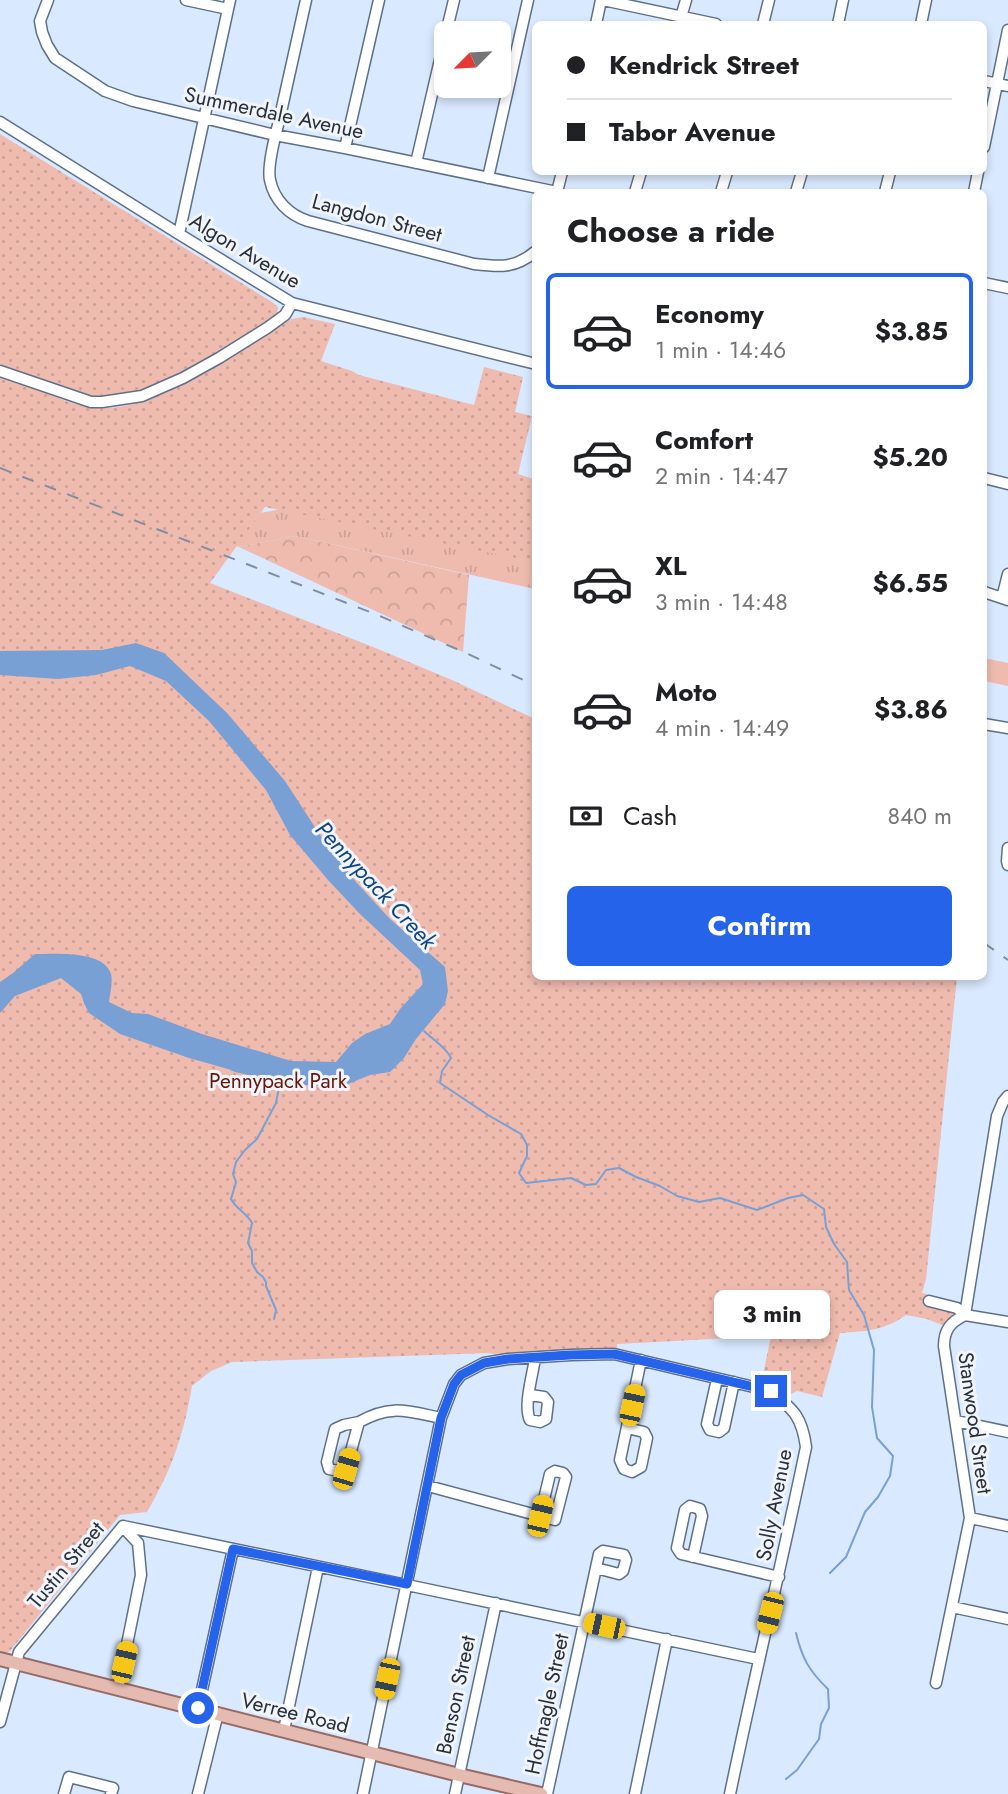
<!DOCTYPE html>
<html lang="en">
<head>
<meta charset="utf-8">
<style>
	body { margin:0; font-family:Jost,sans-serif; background:#f6f6f6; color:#202124; height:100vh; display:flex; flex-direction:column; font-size:26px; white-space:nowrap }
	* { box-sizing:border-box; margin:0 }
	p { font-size:23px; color:#757577 }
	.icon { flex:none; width:38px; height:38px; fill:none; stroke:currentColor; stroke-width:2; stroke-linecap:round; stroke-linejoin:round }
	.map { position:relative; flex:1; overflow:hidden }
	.side { position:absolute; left:532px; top:189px; width:455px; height:791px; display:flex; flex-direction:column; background:#fff; border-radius:10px; box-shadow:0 4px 10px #0003 }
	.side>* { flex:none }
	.guide { position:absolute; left:532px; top:21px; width:455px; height:154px; border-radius:10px; box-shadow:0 4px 10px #0003; display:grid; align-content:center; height:154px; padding:0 35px; background:#fff }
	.needle { width:46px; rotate:246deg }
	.controls { position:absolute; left:434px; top:21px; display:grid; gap:14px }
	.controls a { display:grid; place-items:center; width:77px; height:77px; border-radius:10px; background:#fff; box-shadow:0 4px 10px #0003; font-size:35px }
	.end { position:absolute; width:32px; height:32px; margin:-16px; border:9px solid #2563eb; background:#fff; box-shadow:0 0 0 4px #fff }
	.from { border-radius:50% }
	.bubble { position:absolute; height:49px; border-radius:10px; background:#fff; box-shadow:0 4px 10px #0003; font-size:23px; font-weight:700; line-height:49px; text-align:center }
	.car { position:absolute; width:21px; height:42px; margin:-21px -10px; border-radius:9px; box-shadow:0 0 5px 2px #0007; background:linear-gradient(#f5c518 24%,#345 0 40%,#f5c518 0 76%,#345 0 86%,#f5c518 0) }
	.guide b { display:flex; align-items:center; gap:24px; height:66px; font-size:26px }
	.guide b+b { border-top:2px solid #e0e0e0 }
	.guide i { width:18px; height:18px; background:#202124 }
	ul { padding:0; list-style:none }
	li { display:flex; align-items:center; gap:21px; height:116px; margin:0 14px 10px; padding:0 21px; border:4px solid transparent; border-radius:10px }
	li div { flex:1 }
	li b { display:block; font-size:26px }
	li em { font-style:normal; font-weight:700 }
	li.selected { border-color:#2563eb }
	li>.icon { width:63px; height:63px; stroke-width:1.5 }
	h2 { padding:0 35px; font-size:32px; line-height:84px }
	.pay { display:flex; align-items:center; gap:18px; height:77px; padding:0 35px; font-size:26px }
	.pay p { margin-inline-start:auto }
	.button { display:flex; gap:14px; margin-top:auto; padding:14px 35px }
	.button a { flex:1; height:80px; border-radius:10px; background:#2563eb; color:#fff; font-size:28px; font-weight:700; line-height:80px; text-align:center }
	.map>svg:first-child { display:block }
	.grass { fill:url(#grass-tufts) }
	.forest { fill:url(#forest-crowns) }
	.park { fill:url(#park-dots) }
	.water { fill:#79a0d4 }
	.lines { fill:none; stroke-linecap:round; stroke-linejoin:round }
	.stream { stroke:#79a0d4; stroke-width:2 }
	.minor-casing { stroke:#5e7088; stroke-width:13 }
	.major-casing { stroke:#976b65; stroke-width:16 }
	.minor { stroke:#fff; stroke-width:10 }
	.major { stroke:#e5bab0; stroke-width:12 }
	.rail { stroke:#828e9f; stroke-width:2; stroke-dasharray:12 12; stroke-linecap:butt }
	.route { stroke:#2563eb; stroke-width:9 }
	.labels { text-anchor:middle; stroke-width:6; stroke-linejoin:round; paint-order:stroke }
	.street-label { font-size:21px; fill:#272f39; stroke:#f1f5fb }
	.park-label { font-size:21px; fill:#681706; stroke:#f1f5fb }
	.water-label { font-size:23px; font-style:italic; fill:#104684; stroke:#f1f5fb }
</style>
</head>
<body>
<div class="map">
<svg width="1008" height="1794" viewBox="0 0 1008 1794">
	<defs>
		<pattern id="grass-tufts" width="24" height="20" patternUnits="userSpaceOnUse" patternTransform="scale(1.75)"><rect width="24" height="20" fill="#efbbaf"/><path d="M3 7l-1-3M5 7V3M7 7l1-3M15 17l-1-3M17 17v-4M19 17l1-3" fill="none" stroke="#cda197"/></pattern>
		<pattern id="forest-crowns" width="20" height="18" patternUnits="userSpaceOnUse" patternTransform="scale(1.75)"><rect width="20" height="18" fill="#efbbaf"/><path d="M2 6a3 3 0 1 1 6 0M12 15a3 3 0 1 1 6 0" fill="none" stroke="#cda197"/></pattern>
		<pattern id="park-dots" width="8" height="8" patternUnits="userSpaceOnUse" patternTransform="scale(1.75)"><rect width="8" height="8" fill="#efbbaf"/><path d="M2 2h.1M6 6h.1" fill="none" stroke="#cda197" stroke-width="1.8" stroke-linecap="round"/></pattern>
	</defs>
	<rect width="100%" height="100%" fill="#d9e9ff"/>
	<path class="grass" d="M288 508 535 560V589L295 536 239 547 179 527Z
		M984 658 1008 663V686L984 681Z"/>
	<path class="forest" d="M295 536 469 575 463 652 239 547Z"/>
	<path class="park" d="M0 134 272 302 278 307 277 314 265 323C221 350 142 407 89 397 77 394 65 390 53 386 42 382 34 377 23 376V373L0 364Z
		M303 317 335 324 321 361 352 371 359 375 474 405 484 367 523 377 515 412 532 416 518 474 533 479 535 468V562L265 507 210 583 378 649 452 680 535 719 536 976 957 977 926 1279 922 1293 927 1294 926 1303 956 1312 945 1326 927 1319 906 1315C883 1331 867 1331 840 1333L822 1397 797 1391 787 1396 775 1389 761 1384 771 1336 617 1344V1348L493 1354 489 1353 232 1362 211 1371 192 1386C184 1434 172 1469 147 1512L120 1515 10 1651 7 1653 0 1651V377L19 384 20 382C46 392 70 406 97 408 156 413 241 347 292 319Z"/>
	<path class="water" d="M136 643 164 653 227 713 285 781 322 838 356 882 390 919 445 967 448 991 445 1004 416 1039 404 1058 390 1072 370 1075 348 1084 322 1086 287 1084 235 1072 228 1069 189 1058 120 1034 89 1013 84 1003 81 994 61 978 15 996 0 1013V982L13 973 35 954C55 954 104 950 111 974 113 982 110 993 109 1002L132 1013 148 1014 202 1034 291 1061 336 1062 352 1043 365 1034 390 1024 400 1009 423 984 420 970 360 914 328 880 290 835 266 790 209 721 166 681 130 666 96 675 58 679 0 675V651L102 650Z"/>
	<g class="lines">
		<path class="stream" d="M424 1031C432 1039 447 1048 451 1058L442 1071 440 1083 488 1115 521 1134 527 1145V1156L519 1173 526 1183 571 1178 586 1185 596 1184 606 1170 619 1168 636 1177 660 1186 677 1196 699 1202 720 1198 757 1210 788 1198 803 1195 824 1209 826 1227 834 1244 847 1262 849 1290 864 1315 874 1350 872 1407 877 1438 893 1456 890 1476 878 1497 865 1512 846 1557 830 1573
			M274 1319 276 1310 266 1286V1282L263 1277 257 1272 252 1263V1251L248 1243 252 1223C247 1213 236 1209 231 1199L236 1182 233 1174 236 1162 245 1150 257 1139 276 1103 280 1082
			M786 1779 797 1770 819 1739 821 1724 829 1708 828 1689C809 1671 802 1658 796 1633"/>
		<defs>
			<path id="minor" d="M48 0 40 21 42 32 47 45 55 58 105 91 133 101 275 135 345 148 557 192
				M186 0 228 9
				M306 0C297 40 288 81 279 121 275 136 267 167 270 180 274 200 289 215 308 221L474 264C499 267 515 269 536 251
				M603 0 716 24
				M596 24 601 0
				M679 24 686 0
				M763 24 769 0
				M838 24 843 0
				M921 24 926 0
				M446 33 454 0
				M984 81 1008 86
				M0 122 179 234 292 303 536 364
				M984 147 1008 30
				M345 148 379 0
				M416 163 446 34
				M488 178 528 0
				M557 192 562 172
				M635 192 641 172
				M721 192 727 172
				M796 192 802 172
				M885 192 890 172
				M974 192 978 172
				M179 234 230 0
				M984 283 1008 288
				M0 371 91 402H102L142 396 183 378 219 358 267 328 285 315 292 303
				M984 478 1008 484
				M984 592 1008 600
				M1002 598 1008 574
				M984 724 1008 728
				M1008 848 1007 861 1008 865
				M929 1301 957 1308 965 1315
				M965 1315 997 1116 1003 1102 1008 1096
				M965 1315 1008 1322
				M717 1379 707 1424 710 1430 719 1432 724 1428 734 1382
				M530 1395 544 1397 548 1402 546 1419 540 1422 530 1420C523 1406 533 1374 535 1358
				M956 1421 1008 1432
				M359 1422 344 1425 335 1429 327 1462 329 1469 338 1471 346 1469 359 1422C391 1404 407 1411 441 1418
				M627 1428 644 1432 647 1438 641 1467 632 1472 624 1469 620 1460 641 1360
				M428 1486 555 1520 566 1477 563 1473 555 1471 550 1474 540 1516
				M970 1518 1008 1526
				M123 1526 407 1585 758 1659
				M693 1557 702 1516 700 1509 690 1506 685 1510 677 1548 681 1554 779 1577
				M952 1607 1008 1619
				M936 1683 970 1518 944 1346C944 1329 951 1322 965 1315
				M118 1689 141 1575 138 1543 123 1527
				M198 1708 233 1549
				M0 1722 19 1652 123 1526
				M284 1730 318 1567
				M64 1794 69 1777 113 1788 111 1794
				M198 1794 218 1713
				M363 1794 441 1418 454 1384 461 1375 484 1363 508 1359 571 1355 614 1354 771 1391C794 1410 802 1417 806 1447 782 1563 754 1678 730 1794
				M455 1794 496 1603
				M547 1794 599 1554 603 1551 624 1555 626 1560 623 1571 619 1574 596 1568
				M635 1794 667 1639"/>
			<path id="major" d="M0 1659 459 1775 541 1794"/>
		</defs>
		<use href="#minor" class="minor-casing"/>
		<use href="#major" class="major-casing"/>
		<use href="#minor" class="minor"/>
		<use href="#major" class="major"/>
		<path class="rail" d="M0 468 375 614 466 653 536 686
			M984 943 1008 960"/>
	</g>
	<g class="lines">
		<path class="route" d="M198 1708 233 1549 407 1584 441 1418 454 1384 461 1375 484 1363 508 1359 570 1355 614 1354 771 1391"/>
	</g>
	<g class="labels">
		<g class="street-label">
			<text transform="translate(274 113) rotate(12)" y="7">Summerdale Avenue</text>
			<text transform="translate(377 218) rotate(15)" y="7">Langdon Street</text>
			<text transform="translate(245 251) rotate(31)" y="7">Algon Avenue</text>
			<text transform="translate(975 1423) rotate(82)" y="7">Stanwood Street</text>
			<text transform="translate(774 1505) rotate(-79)" y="7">Solly Avenue</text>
			<text transform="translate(66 1565) rotate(-50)" y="7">Tustin Street</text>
			<text transform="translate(456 1695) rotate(-78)" y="7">Benson Street</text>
			<text transform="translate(547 1704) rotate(-78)" y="7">Hoffnagle Street</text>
			<text transform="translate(295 1713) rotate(14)" y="7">Verree Road</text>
		</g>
		<g class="park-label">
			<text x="278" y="1088">Pennypack Park</text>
		</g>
		<g class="water-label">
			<text transform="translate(376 885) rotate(47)" y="8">Pennypack Creek</text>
		</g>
	</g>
</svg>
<div class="controls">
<a><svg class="needle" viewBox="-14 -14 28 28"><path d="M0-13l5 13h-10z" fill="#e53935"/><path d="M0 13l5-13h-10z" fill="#757577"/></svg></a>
</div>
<i class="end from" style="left:198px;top:1708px"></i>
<i class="end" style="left:771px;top:1391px"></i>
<div class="bubble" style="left:714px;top:1290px;width:116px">3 min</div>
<i class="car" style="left:632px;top:1405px;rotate:12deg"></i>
<i class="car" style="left:346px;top:1469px;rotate:16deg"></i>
<i class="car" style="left:540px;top:1516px;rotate:13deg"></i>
<i class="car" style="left:770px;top:1613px;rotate:194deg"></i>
<i class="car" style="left:604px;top:1626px;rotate:282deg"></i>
<i class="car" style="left:124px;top:1662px;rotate:13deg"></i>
<i class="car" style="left:387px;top:1679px;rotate:192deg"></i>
<div class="guide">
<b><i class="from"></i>Kendrick Street</b>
<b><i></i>Tabor Avenue</b>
</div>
<section class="side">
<h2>Choose a ride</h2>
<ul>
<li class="selected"><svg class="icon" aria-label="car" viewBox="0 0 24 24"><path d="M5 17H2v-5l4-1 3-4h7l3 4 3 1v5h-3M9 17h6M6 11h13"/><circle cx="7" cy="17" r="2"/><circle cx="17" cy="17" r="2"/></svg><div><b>Economy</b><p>1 min · 14:46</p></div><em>$3.85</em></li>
<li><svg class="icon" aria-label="car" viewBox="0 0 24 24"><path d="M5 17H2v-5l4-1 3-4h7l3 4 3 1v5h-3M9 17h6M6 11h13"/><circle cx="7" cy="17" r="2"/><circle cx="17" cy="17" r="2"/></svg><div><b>Comfort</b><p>2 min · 14:47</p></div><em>$5.20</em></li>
<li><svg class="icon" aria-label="car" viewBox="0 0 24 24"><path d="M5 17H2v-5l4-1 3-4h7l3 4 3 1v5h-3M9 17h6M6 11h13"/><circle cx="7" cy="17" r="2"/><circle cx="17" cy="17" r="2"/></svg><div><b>XL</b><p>3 min · 14:48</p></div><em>$6.55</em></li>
<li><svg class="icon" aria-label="car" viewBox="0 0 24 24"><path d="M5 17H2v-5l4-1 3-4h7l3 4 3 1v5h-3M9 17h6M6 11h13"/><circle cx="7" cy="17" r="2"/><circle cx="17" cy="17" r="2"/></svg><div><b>Moto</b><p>4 min · 14:49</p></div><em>$3.86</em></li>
</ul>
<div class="pay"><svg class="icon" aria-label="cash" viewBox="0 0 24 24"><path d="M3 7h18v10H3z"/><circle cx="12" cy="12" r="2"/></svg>Cash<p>840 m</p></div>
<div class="button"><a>Confirm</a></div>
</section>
</div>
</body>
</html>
